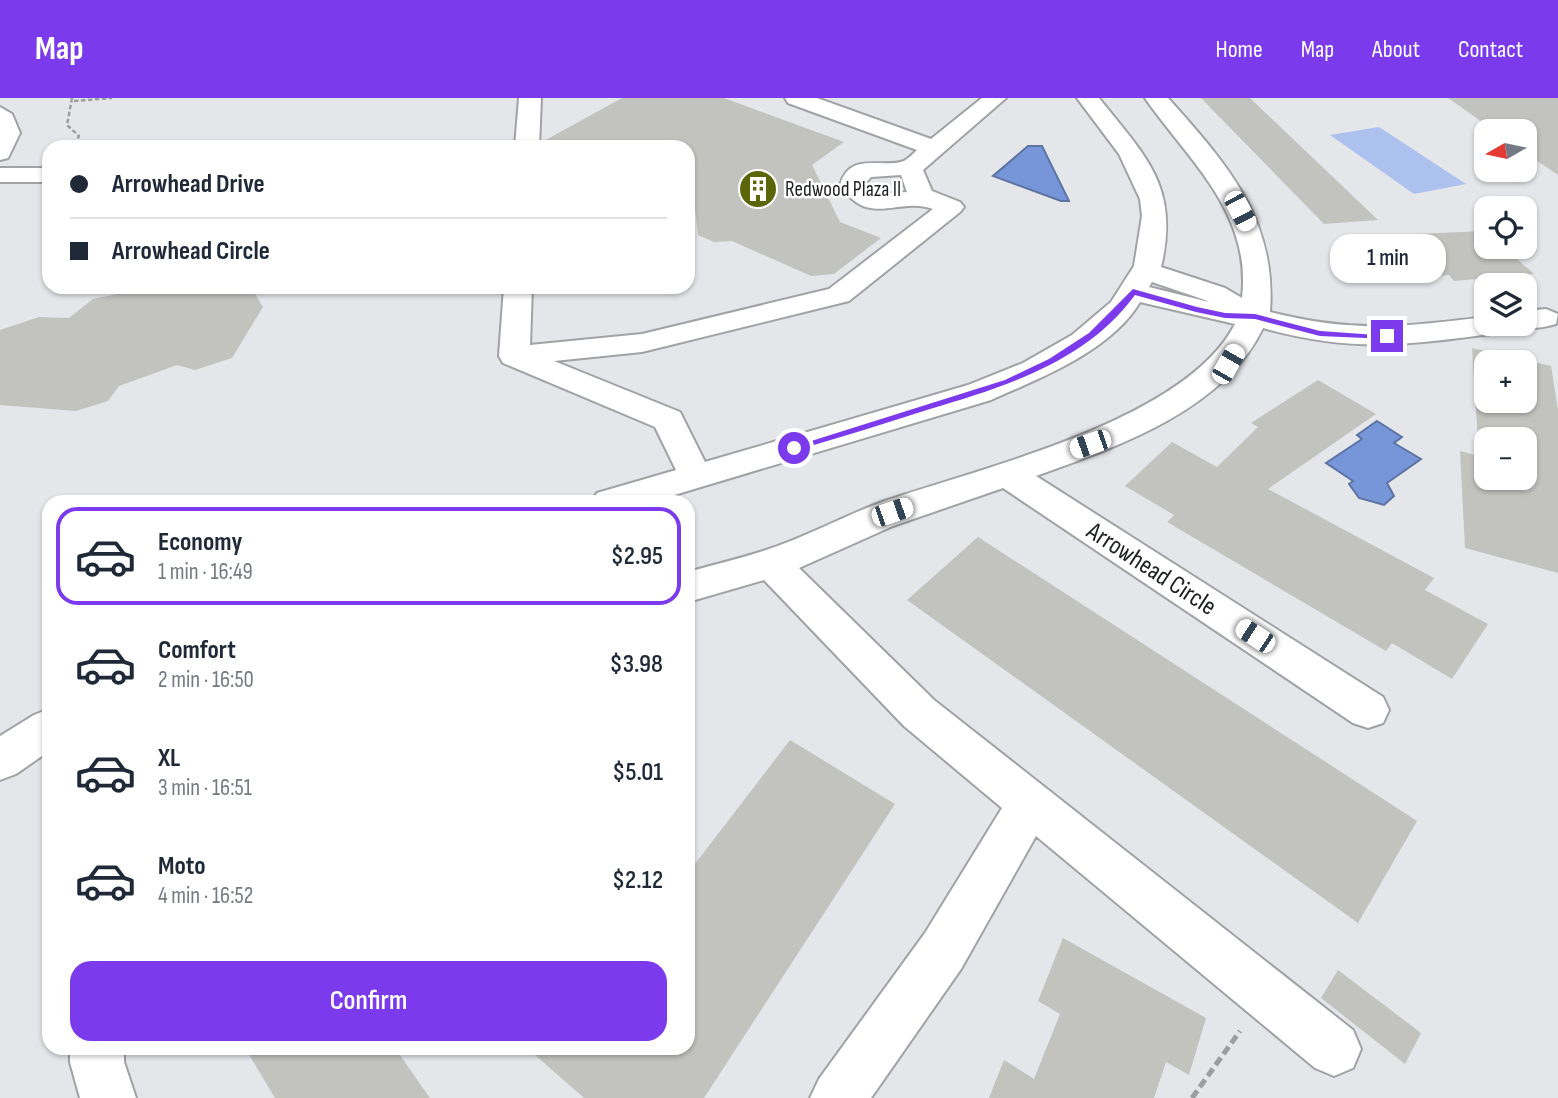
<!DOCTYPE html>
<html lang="en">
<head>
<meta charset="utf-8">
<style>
	body { margin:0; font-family:"Sofia Sans Condensed",sans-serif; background:#f2f2f3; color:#1f2937; height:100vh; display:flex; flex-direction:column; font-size:26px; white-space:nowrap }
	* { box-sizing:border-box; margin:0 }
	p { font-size:23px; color:#747a83 }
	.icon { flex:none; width:38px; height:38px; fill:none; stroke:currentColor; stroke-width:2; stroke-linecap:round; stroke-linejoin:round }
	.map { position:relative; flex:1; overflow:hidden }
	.details { position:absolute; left:42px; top:397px; width:653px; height:560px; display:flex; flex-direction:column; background:#fff; border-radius:21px; box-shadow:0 2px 5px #0004 }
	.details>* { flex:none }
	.guide { position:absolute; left:42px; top:42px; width:653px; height:154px; border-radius:21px; box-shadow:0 2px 5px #0004; display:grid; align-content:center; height:154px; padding:0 28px; background:#fff }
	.needle { width:46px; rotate:261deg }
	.tools { position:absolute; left:1474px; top:21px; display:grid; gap:14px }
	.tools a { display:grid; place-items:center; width:63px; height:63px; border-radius:14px; background:#fff; box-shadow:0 2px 5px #0004; font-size:35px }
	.end { position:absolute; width:32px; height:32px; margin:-16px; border:9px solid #7c3aed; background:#fff; box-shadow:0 0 0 4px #fff }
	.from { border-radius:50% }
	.bubble { position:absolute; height:49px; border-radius:21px; background:#fff; box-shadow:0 2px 5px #0004; font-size:23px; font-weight:600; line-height:49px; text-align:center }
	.car { position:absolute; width:21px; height:42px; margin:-21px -10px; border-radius:9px; box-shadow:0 0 5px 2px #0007; background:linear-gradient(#fff 24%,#345 0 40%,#fff 0 76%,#345 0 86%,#fff 0) }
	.guide b { display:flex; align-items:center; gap:24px; height:66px; font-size:26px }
	.guide b+b { border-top:2px solid #e0e1e3 }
	.guide i { width:18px; height:18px; background:#1f2937 }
	ul { padding:12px 0 0; list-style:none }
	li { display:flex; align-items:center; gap:21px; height:98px; margin:0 14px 10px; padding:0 14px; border:4px solid transparent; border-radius:21px }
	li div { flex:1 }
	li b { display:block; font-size:26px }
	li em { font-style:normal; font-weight:600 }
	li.current { border-color:#7c3aed }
	li>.icon { width:63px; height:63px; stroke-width:1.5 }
	.button { display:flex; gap:14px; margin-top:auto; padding:14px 28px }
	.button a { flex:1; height:80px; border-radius:21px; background:#7c3aed; color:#fff; font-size:28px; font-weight:600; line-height:80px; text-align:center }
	header { display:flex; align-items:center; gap:42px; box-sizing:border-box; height:98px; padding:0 35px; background:#7c3aed; color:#fff }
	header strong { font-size:33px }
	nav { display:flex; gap:38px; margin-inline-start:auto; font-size:24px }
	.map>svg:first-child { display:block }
	.green { fill:#acc1ed }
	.water { fill:#7696d9; stroke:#5c73a2; stroke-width:2 }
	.building { fill:#c2c3bf; fill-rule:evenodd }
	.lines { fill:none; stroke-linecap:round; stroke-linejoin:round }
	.minor-casing { stroke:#a0a2a6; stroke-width:4 }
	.path-far1 { stroke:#9c9da0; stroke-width:2.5; stroke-dasharray:4.5 2.5; stroke-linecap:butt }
	.path { stroke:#9c9da0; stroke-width:5; stroke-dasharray:9 4.5; stroke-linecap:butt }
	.minor { fill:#fff; fill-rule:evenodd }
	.route { fill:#7c3aed }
	.labels { text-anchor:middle; stroke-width:5; stroke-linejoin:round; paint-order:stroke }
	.far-poi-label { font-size:21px; fill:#1f2021; stroke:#fff; text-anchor:start }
	.street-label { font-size:26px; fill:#1f2021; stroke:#fff }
</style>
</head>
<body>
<header>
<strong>Map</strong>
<nav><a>Home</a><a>Map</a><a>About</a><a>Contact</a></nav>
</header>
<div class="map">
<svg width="1558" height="1000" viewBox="0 0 1558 1000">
	<rect width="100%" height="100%" fill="#e4e6ea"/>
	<path class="green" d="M1379 29 1466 86 1414 96 1330 37Z"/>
	<path class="water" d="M1028 48H1042L1069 103H1061L993 78Z
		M1377 323 1402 339 1394 345 1421 361 1387 385 1394 398 1384 407 1359 400 1349 386 1353 383 1326 365 1362 341 1357 337Z"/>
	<path class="building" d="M622 0H724L844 44 812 67 840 124 881 140 834 176 811 178 732 143 714 144 698 137 688 49H542V44Z
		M1201 0H1250L1378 122 1324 126Z
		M1448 0H1558V77L1524 54V33H1495Z
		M1483 133 1486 135V149H1503L1534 176 1454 183 1449 177 1436 178 1394 137Z
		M165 189H251L263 209 232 260 195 272 177 267 119 288 108 303 76 313 0 307V232L39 219 69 220 93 201 128 194H158Z
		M1472 250 1551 268 1558 312V475L1465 450 1460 353 1479 358ZM1486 264H1524V303H1486ZM1486 341H1524V380H1486Z
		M1318 282 1376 316 1268 391 1434 480 1425 492 1488 526 1452 581 1392 545 1386 553 1167 424 1174 417 1125 388 1172 344 1217 369 1258 329 1251 325Z
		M978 439 1417 723 1358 825 907 502Z
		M790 642 895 706 704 1000H584L527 950H688V775Z
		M1063 840 1206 920 1189 977 1166 964 1154 1000H989L1004 962 1034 981 1060 916 1038 903Z
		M1338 872 1421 935 1405 966 1321 900Z
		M245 950H395L430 1000H275Z"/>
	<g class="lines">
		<defs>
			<path id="minor" d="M519 0H541L539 49H515Z
				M785 0H817L931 41 982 0H1006L923 72 932 93 960 104 964 109 960 114 849 203 642 254 554 263 680 314 705 364 968 287 1023 265 1072 237 1111 204 1134 168 1142 118 1140 101 1119 56 1077 0H1099C1146 59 1180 89 1161 169L1225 190 1242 200C1252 115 1189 63 1145 0H1168C1226 65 1277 121 1270 214 1353 235 1402 229 1486 219V226H1524V213L1546 211 1558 216 1556 226C1542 230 1526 233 1512 226L1508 232 1498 235C1407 247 1354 255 1263 230 1224 312 1117 349 1036 378L1383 599 1389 612 1383 625 1368 630 1353 625 1003 390 893 428 799 470 934 602 1353 932 1361 951 1353 970 1334 978 1315 970 1036 738 961 871 871 1000H810L819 981 925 835 1002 710 904 628 764 482 688 504V474C715 466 743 460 769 451 808 438 844 418 882 404 980 370 1186 323 1235 226L1140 204C1111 253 1040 280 991 302L651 404H591L597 395 676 372 655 329 503 265 499 258 504 189H532L530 247 642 236 829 191 933 111C897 98 870 131 840 87 850 53 881 71 904 63 908 61 914 55 917 52L788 5ZM901 77 907 94 878 96 864 87 871 79ZM1152 184 1205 202 1209 204 1149 189Z
				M0 9 12 16 20 35 8 60 0 62Z
				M0 70H49V84H0Z
				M49 611V653L16 676 0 682V638L34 617Z
				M70 950H124V964L136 1000H80L70 964Z"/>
		</defs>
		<use href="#minor" class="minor-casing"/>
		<path class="path-far1" d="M72 0 67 27 79 38 73 49
			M74 3 112 0"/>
		<path class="path" d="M1192 1000 1240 933"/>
		<use href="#minor" class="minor"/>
	</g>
	<path class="route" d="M1133 191 1197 209 1225 215 1255 216 1320 233 1391 238 1387 241 1320 238 1255 221 1225 220 1196 214 1135 197C1086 264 1006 288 930 311 886 325 842 339 797 352L789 350 1005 282 1049 261 1089 235Z"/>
	<defs>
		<symbol id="building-disc" viewBox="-11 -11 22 22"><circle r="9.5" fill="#5b6608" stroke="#fff"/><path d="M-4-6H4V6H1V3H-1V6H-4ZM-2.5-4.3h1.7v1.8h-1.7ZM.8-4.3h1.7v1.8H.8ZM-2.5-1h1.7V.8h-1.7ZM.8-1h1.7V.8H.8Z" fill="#fff"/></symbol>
	</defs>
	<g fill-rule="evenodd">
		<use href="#building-disc" x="736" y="69" width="44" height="44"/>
	</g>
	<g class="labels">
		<g class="far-poi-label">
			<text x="785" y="98">Redwood Plaza II</text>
		</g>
		<g class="street-label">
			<text transform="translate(1152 470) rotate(33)" y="9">Arrowhead Circle</text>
		</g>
	</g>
</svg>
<div class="tools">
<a><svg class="needle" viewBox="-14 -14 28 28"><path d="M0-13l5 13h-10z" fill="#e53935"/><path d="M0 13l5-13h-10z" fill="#747a83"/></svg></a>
<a><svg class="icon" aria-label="locate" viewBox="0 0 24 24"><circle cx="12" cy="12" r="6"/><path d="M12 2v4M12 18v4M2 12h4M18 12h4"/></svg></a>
<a><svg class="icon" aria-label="layers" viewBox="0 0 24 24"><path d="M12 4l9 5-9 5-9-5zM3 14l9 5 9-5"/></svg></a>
<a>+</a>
<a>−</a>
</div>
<i class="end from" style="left:794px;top:350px"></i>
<i class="end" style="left:1387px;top:238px"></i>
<div class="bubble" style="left:1330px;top:136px;width:116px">1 min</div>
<i class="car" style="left:1240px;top:113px;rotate:152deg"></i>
<i class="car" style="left:1228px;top:266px;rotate:30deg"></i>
<i class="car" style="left:1090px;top:346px;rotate:251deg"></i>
<i class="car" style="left:892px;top:414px;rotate:71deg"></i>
<i class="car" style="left:1255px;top:538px;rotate:303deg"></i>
<div class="guide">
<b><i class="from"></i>Arrowhead Drive</b>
<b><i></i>Arrowhead Circle</b>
</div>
<section class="details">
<ul>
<li class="current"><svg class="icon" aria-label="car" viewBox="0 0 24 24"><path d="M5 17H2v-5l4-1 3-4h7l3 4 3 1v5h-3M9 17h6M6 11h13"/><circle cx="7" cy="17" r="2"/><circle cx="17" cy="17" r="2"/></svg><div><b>Economy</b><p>1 min · 16:49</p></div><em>$2.95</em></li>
<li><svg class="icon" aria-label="car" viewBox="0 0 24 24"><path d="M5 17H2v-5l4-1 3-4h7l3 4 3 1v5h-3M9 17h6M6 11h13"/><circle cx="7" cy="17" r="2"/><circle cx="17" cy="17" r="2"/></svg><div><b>Comfort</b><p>2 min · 16:50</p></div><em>$3.98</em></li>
<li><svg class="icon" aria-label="car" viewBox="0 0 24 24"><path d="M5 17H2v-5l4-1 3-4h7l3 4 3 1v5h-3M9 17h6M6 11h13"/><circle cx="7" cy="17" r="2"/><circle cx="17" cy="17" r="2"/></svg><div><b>XL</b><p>3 min · 16:51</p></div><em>$5.01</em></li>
<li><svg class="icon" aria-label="car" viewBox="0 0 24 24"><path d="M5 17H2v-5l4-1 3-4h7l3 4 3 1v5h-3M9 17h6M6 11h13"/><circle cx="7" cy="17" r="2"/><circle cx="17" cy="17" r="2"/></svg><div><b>Moto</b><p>4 min · 16:52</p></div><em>$2.12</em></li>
</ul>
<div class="button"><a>Confirm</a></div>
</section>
</div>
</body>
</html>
